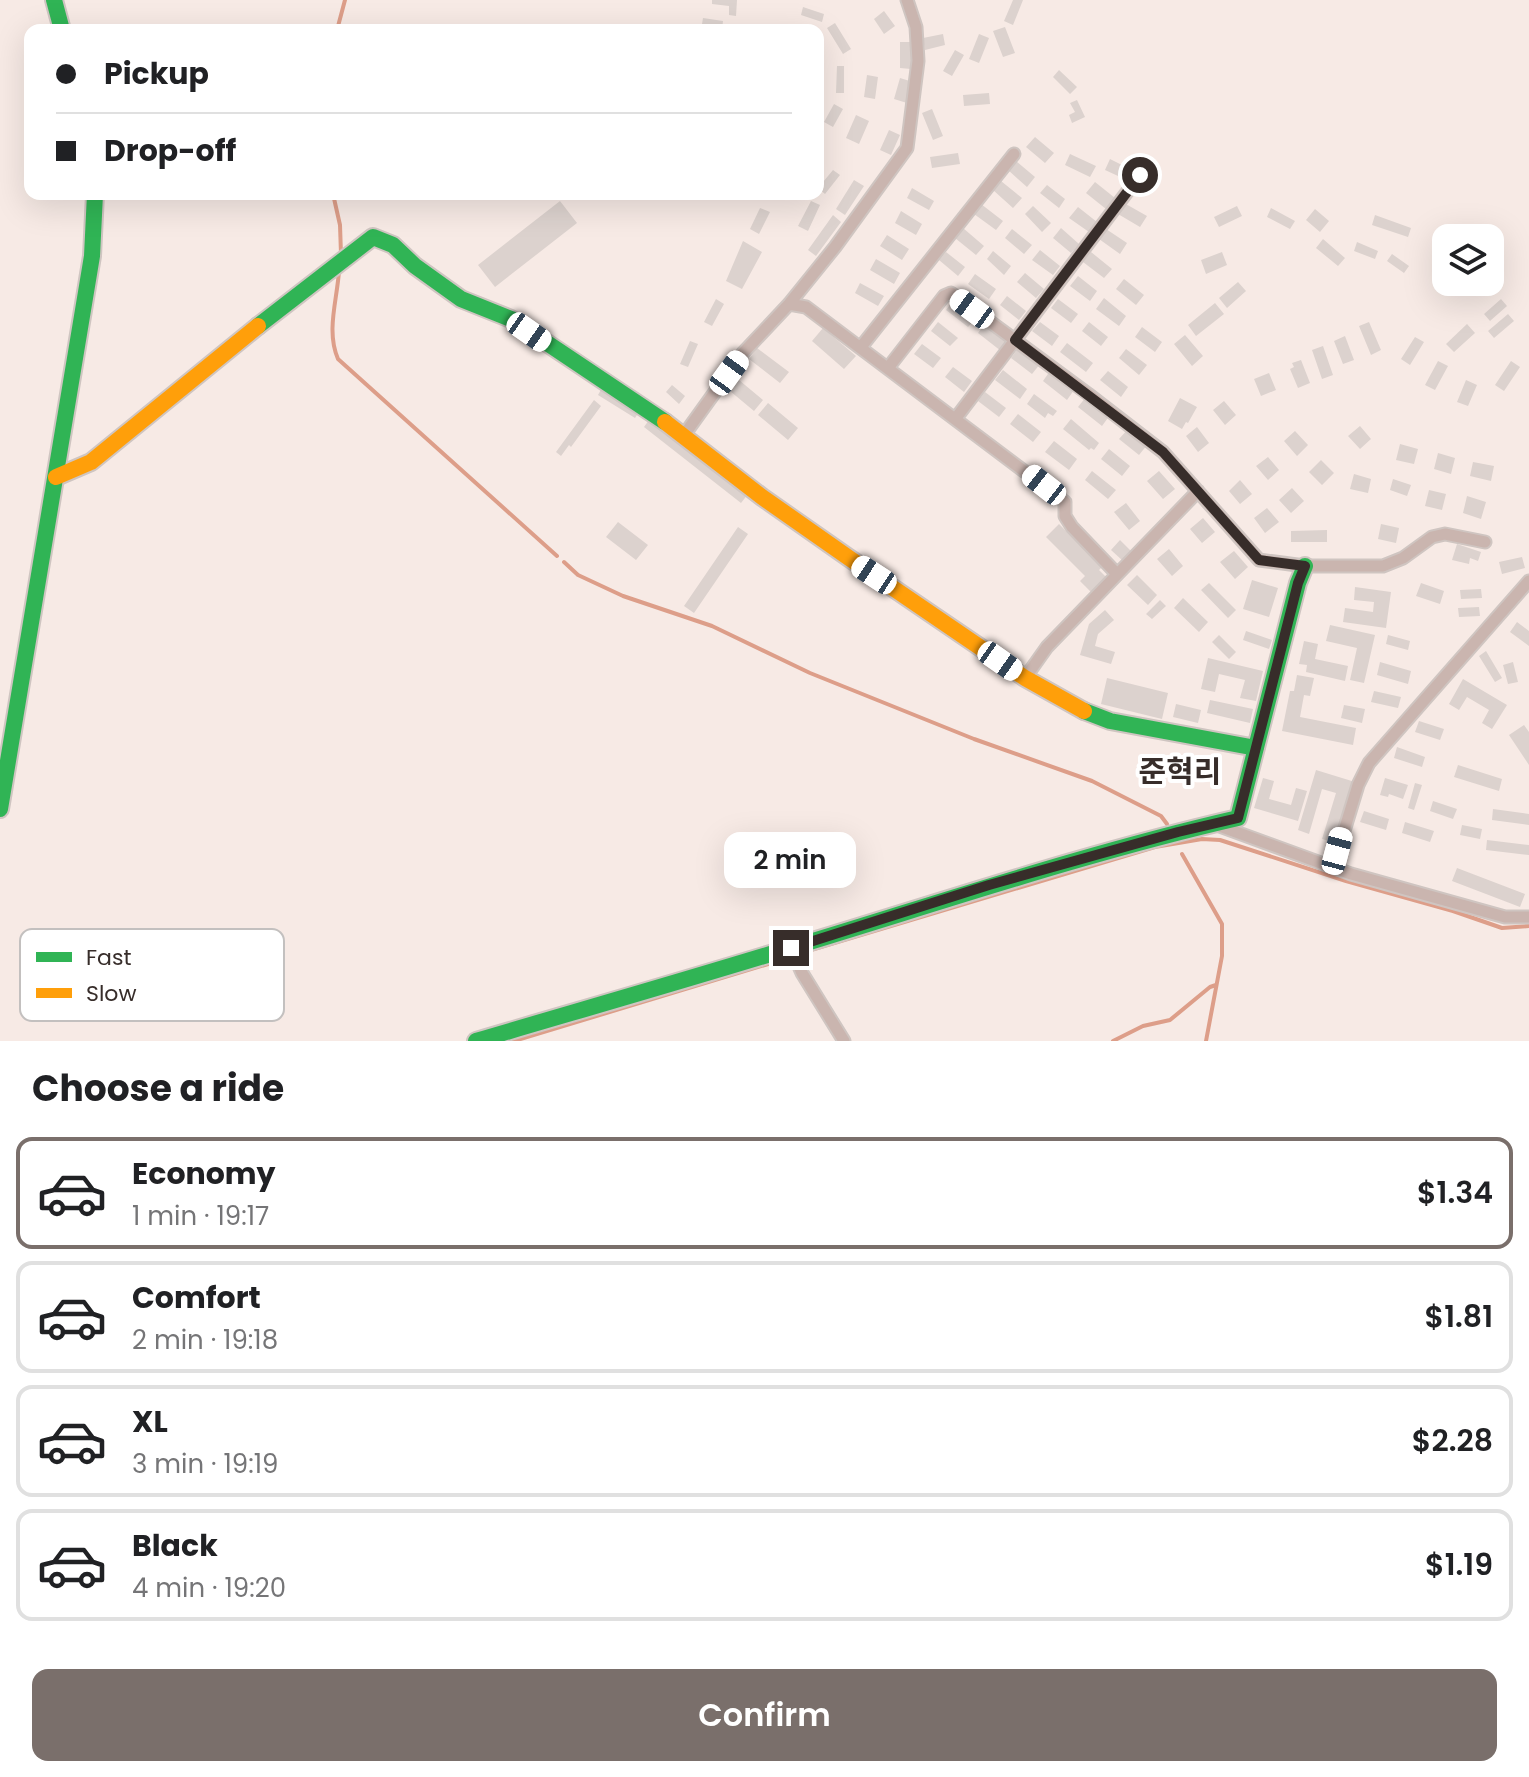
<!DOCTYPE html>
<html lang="en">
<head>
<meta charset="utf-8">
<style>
	body { margin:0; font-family:Poppins,"Noto Sans KR",sans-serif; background:#f2f2f2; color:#202124; height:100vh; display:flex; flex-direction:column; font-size:30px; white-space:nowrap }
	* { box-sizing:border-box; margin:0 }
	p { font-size:26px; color:#757577 }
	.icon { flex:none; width:44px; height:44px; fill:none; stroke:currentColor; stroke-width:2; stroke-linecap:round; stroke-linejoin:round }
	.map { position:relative; height:1041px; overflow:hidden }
	.drawer { display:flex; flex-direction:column; background:#fff; flex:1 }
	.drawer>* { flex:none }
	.hud { position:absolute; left:24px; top:24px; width:800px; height:176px; border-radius:16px; box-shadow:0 8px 32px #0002; display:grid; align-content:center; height:176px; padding:0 32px; background:#fff }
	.controls { position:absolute; left:1432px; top:224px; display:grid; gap:16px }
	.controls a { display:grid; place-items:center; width:72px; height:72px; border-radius:16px; background:#fff; box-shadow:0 8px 32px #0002; font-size:40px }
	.end { position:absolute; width:36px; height:36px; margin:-18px; border:10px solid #372d2a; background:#fff; box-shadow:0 0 0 4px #fff }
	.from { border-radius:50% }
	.bubble { position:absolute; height:56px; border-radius:16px; background:#fff; box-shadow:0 8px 32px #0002; font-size:26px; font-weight:600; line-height:56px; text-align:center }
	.car { position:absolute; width:24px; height:48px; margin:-24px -12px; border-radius:10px; box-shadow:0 0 6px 2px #0007; background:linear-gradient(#fff 24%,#345 0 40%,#fff 0 76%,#345 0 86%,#fff 0) }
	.hud b { display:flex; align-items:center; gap:28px; height:76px; font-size:30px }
	.hud b+b { border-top:2px solid #e0e0e0 }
	.hud i { width:20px; height:20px; background:#202124 }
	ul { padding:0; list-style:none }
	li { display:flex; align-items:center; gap:24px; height:112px; margin:0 16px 12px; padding:0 16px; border:4px solid #e0e0e0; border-radius:16px }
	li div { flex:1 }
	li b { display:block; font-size:30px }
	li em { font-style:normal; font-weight:600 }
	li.selected { border-color:#7a6f6b }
	li>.icon { width:72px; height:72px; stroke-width:1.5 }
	h2 { padding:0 32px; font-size:36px; line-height:96px }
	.cta { display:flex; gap:16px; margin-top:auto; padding:16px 32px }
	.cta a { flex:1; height:92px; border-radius:16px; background:#7a6f6b; color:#fff; font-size:32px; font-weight:600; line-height:92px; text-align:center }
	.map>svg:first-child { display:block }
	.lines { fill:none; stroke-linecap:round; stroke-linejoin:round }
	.stream { stroke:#dd9e89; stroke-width:4 }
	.building { fill:#dcd2ce }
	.street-casing { stroke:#cfc5c1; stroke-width:15 }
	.fast-casing { stroke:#cfc5c1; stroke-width:20 }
	.slow-casing { stroke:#cfc5c1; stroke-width:20 }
	.street { stroke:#cab5af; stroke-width:11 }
	.fast { stroke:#30b455; stroke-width:16 }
	.slow { stroke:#ff9f0a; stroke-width:16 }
	.route { stroke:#372d2a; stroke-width:10 }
	.labels { text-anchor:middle; stroke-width:8; stroke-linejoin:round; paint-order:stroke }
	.quarter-label { font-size:30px; font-weight:bold; fill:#372d2a; stroke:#fff }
	.key { fill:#fff; stroke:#c3c0bf; stroke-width:2 }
	.key-label { font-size:22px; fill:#372d2a }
</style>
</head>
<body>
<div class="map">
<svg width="1529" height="1041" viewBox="0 0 1529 1041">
	<rect width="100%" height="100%" fill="#f7eae5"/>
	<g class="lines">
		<path class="stream" d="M337 30 345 0
			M333 194 340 225 341 254
			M339 271C337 301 326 331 338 359L557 556
			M564 562 578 575 623 596 712 626 810 673 974 739 1092 781 1161 816 1167 824
			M1182 854 1222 924V956L1206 1041
			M801 953 1155 847 1202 839 1220 840 1346 881 1453 911 1502 928 1529 926
			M514 1041 788 958
			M1113 1041 1143 1026 1170 1020 1210 987 1216 985"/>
	</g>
	<path class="building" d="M712 0H737L736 16 729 15V6L712 4Z
		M1013 0H1023L1013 25 1004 21Z
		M803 7 824 14 822 22 801 15Z
		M884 11 895 26 884 34 874 19Z
		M703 18 723 21 722 30H701Z
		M835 23 851 49 843 54 827 28Z
		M1005 27 1015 53 1003 57 993 31Z
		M943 34 945 45 925 50 923 38Z
		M979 34 989 38 979 63 969 59Z
		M900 42H912L911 69 900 68Z
		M955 50 964 55 952 76 943 71Z
		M837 66H844V93H836Z
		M1059 70 1077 87 1070 94 1053 77Z
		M867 75 878 77 875 99 864 97Z
		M900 78 913 82 907 103 894 99Z
		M989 93 990 104 964 106 963 95Z
		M1077 100 1085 117 1072 123 1069 115 1075 112 1070 103Z
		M834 104 843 109 833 127 824 122Z
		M932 109 943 136 933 140 922 113Z
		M856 115 869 121 859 144 846 138Z
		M889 130 900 135 891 155 880 150Z
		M1035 137 1054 153 1045 163 1026 147Z
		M958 153 960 164 932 168 930 157Z
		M1070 154 1096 166 1090 177 1065 165Z
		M1110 159 1134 171 1129 181 1105 170Z
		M1016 161 1035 177 1027 187 1008 170Z
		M833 170 840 175 825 194 818 188Z
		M854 180 864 186 845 215 836 209Z
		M1001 181 1022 198 1013 208 993 190Z
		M1095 182 1115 198 1106 209 1086 193Z
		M1047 185 1065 199 1059 208 1040 193Z
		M912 188 934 201 929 210 907 198Z
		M560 201 577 223 495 287 478 265Z
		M811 201 820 205 808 231 798 226Z
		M1124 203 1147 216 1140 227 1118 214Z
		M981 204 1003 221 996 230 974 214Z
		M1033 206 1051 223 1042 232 1025 214Z
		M1237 206 1242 216 1219 227 1214 217Z
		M1078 207 1097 222 1089 232 1069 218Z
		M760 208 770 212 759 234 750 229Z
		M1271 208 1295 221 1290 229 1267 217Z
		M1315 209 1329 221 1320 232 1306 220Z
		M901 211 922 224 916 235 895 223Z
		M833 215 841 222 816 256 808 250Z
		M1375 215 1411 228 1408 237 1372 225Z
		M963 228 984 246 976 255 955 238Z
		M1061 228 1079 244 1071 253 1053 238Z
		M1012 229 1032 245 1024 254 1005 238Z
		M1106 229 1127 243 1120 254 1099 239Z
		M887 235 909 249 902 260 880 246Z
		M1323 239 1345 258 1338 266 1316 248Z
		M743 241 762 252 742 289 726 281Z
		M1357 242 1378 251 1375 259 1354 251Z
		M1040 250 1060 266 1053 275 1032 260Z
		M993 251 1011 266 1004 275 987 259Z
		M946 252 965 267 958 276 939 260Z
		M1091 252 1112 269 1104 278 1083 262Z
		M1222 252 1227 265 1206 274 1201 260Z
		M1392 254 1409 266 1404 273 1387 261Z
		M876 259 900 273 894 284 870 270Z
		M1025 273 1044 289 1036 298 1017 282Z
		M975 274 996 289 989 299 968 284Z
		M1078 276 1097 291 1090 301 1070 286Z
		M1124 279 1144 295 1136 305 1116 289Z
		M1238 282 1246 291 1227 308 1219 298Z
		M860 283 884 296 878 306 855 293Z
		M1007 296 1026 311 1019 320 1000 305Z
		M1104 298 1126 316 1119 326 1096 309Z
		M716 299 724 304 712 326 704 322Z
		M1058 299 1078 314 1071 323 1051 308Z
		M1501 299 1507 306 1490 321 1484 314Z
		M953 301 976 318 968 327 946 310Z
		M1215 303 1224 314 1196 336 1188 325Z
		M1508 314 1514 321 1494 338 1488 331Z
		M938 322 958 338 950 346 931 331Z
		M1040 322 1059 336 1052 346 1032 331Z
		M1089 322 1108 337 1101 346 1082 331Z
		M1369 322 1381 350 1371 355 1359 326Z
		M985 324 1008 342 1001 351 978 333Z
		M1467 324 1475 333 1454 352 1446 344Z
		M1142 327 1162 342 1155 352 1135 337Z
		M823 328 856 356 844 369 812 341Z
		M1185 335 1203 356 1192 366 1174 344Z
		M1345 336 1354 360 1343 364 1334 341Z
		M1415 337 1424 342 1410 365 1401 359Z
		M690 341 698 344 688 367 680 364Z
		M1067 343 1093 363 1086 372 1060 352Z
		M922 344 941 358 933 368 914 354Z
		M1323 346 1333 375 1322 379 1312 350Z
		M1019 347 1040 364 1032 374 1011 358Z
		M757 348 789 372 780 383 749 359Z
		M1126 349 1147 365 1139 375 1119 358Z
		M1301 360 1310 383 1298 388 1290 369 1294 367 1292 363Z
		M1438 361 1448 366 1435 390 1425 385Z
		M1511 361 1520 367 1504 391 1495 385Z
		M953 367 972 381 964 392 945 377Z
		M1003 370 1027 389 1020 399 995 380Z
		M1050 371 1074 390 1067 400 1043 381Z
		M1108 371 1128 387 1121 397 1100 380Z
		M1269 373 1276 390 1261 396 1254 379Z
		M733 375 763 400 754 411 724 386Z
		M1466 380 1477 385 1468 406 1457 402Z
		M672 385 685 396 679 404 666 392Z
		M603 386 641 409 635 418 598 395Z
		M985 392 1006 408 999 417 978 401Z
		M1034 394 1057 411 1053 416 1048 413 1045 418 1027 404Z
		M1086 397 1110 415 1102 426 1078 407Z
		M1180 398 1197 407 1188 423 1186 422 1182 429 1168 421Z
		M594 400 601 406 571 447 569 445 561 456 556 452Z
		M1224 401 1236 415 1225 425 1213 410Z
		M768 403 798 428 788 440 758 415Z
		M1018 414 1041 432 1033 442 1010 424Z
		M651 417 748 494 741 503 644 427Z
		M1071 419 1099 443 1094 450 1091 448 1089 450 1063 429Z
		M1360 426 1371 439 1360 449 1348 436Z
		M1197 427 1209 443 1198 452 1186 436Z
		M1128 429 1147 445 1139 455 1119 439Z
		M1295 431 1308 445 1297 456 1284 441Z
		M1054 441 1077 459 1069 470 1045 452Z
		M1400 444 1418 449 1414 464 1396 460Z
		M1109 449 1130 466 1122 476 1101 459Z
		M1438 453 1455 458 1451 474 1434 469Z
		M1268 457 1279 470 1268 480 1256 466Z
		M1321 460 1334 473 1322 485 1309 472Z
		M1473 462 1494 466 1491 481 1470 476Z
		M1092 471 1116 490 1108 499 1085 480Z
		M1159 471 1175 489 1163 499 1147 481Z
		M1354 474 1371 479 1368 493 1350 489Z
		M1393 479 1411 485 1407 496 1390 490Z
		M1240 480 1252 494 1240 504 1229 491Z
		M1292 488 1304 501 1291 513 1279 500Z
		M1429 490 1446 494 1442 510 1425 506Z
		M1467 496 1486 502 1481 519 1463 513Z
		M1126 503 1140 521 1129 530 1114 512Z
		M1267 508 1279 522 1265 533 1254 518Z
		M1203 518 1215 532 1202 543 1190 529Z
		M618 522 648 545 636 560 606 537Z
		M1059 524 1102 567 1099 570 1107 578 1092 593 1080 581 1085 576 1046 537Z
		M1381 524 1399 528 1396 543 1378 539Z
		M738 527 748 534 694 613 684 606Z
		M1327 530V542H1291V531Z
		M1120 540 1132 552 1123 561 1111 550Z
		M1457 544 1481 552 1478 561 1470 558 1469 564 1452 560Z
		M1169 549 1183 566 1172 576 1157 559Z
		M1234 551 1248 567 1235 579 1220 562Z
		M1522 557 1525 568 1502 574 1499 562Z
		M1137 575 1157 595 1148 605 1127 585Z
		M1252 580 1278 588 1269 617 1243 609Z
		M1209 583 1236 610 1228 618 1201 590Z
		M1421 583 1444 591 1440 604 1416 596Z
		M1355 587 1391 592 1386 628 1343 622 1345 608 1373 612 1374 602 1354 600Z
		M1481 589 1482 598 1461 599 1460 590Z
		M1183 598 1208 622 1199 632 1174 608Z
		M1160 600 1166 606 1152 619 1146 614Z
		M1479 607 1480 616 1459 617 1458 608Z
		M1105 610 1114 620 1098 634 1095 646 1115 652 1111 664 1080 655 1089 624Z
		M1517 622 1529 631V646L1510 632Z
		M1330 625 1375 635 1364 683 1350 680 1357 648 1326 641Z
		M1246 631 1272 640 1269 649 1243 640Z
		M1219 635 1236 652 1229 659 1212 642Z
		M1388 635 1410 641 1408 650 1386 644Z
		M1304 641 1318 644 1315 659 1348 666 1345 681 1306 672 1307 665 1299 664Z
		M1486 651 1502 678 1495 682 1479 656Z
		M1208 658 1263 671 1256 701 1240 698 1245 680 1219 674 1215 692 1201 689Z
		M1380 662 1411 671 1408 684 1377 675Z
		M1513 662 1518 682 1508 684 1503 665Z
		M1297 675 1314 678 1310 696 1304 695 1300 717 1356 728 1353 745 1282 731 1290 691H1294Z
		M1107 678 1168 693 1162 719 1101 704Z
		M1463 679 1507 705 1492 729 1482 723 1489 710 1467 697 1459 710 1449 704Z
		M1374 691 1401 697 1398 708 1371 702Z
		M1210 700 1253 709 1250 723 1207 713Z
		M1176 704 1201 710 1198 723 1173 717Z
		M1344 705 1365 709 1362 723 1341 718Z
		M1419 721 1444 729 1440 740 1415 732Z
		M1524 725 1529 732V765L1509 735Z
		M1397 747 1425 757 1422 767 1394 758Z
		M1458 765 1502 779 1499 791 1454 777Z
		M1316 770 1355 782 1337 843 1322 839 1336 793 1322 789 1309 834 1298 830Z
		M1263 778 1274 781 1269 799 1291 805 1296 788 1307 791 1298 821 1254 808Z
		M1385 778 1408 785 1403 799 1389 794 1388 797 1380 795Z
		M1415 783 1422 785 1414 810 1408 808Z
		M1433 801 1457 809 1453 819 1430 811Z
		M1493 809 1529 814V825L1492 820Z
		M1364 811 1389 819 1386 830 1360 822Z
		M1405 822 1434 831 1430 842 1402 833Z
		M1462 825 1482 829 1480 839 1460 835Z
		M1487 840 1529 845V855L1486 850Z
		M1457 868 1525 894 1520 907 1452 881Z"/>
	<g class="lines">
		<defs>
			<path id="street" d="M789 304 806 307 1065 502V516L1072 527 1116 573
				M861 347 1014 154
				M888 368 944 296 951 293 1088 394 1163 452 1259 560 1305 566H1383L1403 558 1432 537 1445 534 1485 542
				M956 418 1140 175
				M684 435 743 353 789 304 835 247 907 148 918 61 916 27 907 0
				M1025 678 1047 647 1198 491
				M1214 824 1351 874 1505 917H1529
				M1333 867 1358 785 1369 763 1529 581
				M791 948 802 973 844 1041"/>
			<path id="fast" d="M54 0 62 30
				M258 326 373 237 393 245 415 266 461 299 511 319 665 422
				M1084 711 1110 721 1256 748
				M0 809 92 256 95 194
				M476 1041C581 1010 686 980 790 948 939 903 1086 853 1238 818L1298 583 1305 566"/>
			<path id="slow" d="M665 422 762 497 849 558 1025 678 1084 711
				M56 477 91 462 258 326"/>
		</defs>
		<use href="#street" class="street-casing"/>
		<use href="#fast" class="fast-casing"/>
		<use href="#slow" class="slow-casing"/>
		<use href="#street" class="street"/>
		<use href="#fast" class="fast"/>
		<use href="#slow" class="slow"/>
	</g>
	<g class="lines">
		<path class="route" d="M791 948 989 885 1178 832 1238 818 1298 583 1305 566 1259 560 1163 452 1015 340 1140 175"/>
	</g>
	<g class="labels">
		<g class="quarter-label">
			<text x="1180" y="782">준혁리</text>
		</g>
	</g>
	<rect x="20" y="929" width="264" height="92" rx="12" class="key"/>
	<rect x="36" y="952" width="36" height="10" fill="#30b455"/>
	<rect x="36" y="988" width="36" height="10" fill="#ff9f0a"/>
	<g class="key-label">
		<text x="86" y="965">Fast</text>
		<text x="86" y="1001">Slow</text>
	</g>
</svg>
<div class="controls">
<a><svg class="icon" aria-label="layers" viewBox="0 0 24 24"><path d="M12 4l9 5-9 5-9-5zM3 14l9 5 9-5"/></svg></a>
</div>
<i class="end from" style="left:1140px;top:175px"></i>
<i class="end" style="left:791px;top:948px"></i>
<div class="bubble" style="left:724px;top:832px;width:132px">2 min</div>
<i class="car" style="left:972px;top:309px;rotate:306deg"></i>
<i class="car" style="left:529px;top:332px;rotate:125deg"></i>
<i class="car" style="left:729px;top:373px;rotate:36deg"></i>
<i class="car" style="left:1044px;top:485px;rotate:308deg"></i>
<i class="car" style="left:874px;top:575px;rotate:303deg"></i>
<i class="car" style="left:1000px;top:661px;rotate:125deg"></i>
<i class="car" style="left:1337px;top:851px;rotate:15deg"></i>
<div class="hud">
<b><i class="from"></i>Pickup</b>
<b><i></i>Drop-off</b>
</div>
</div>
<section class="drawer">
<h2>Choose a ride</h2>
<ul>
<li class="selected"><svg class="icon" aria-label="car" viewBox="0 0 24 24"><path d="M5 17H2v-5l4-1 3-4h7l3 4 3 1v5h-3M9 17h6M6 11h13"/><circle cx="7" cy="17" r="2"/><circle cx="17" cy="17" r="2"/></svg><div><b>Economy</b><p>1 min · 19:17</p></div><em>$1.34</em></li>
<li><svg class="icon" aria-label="car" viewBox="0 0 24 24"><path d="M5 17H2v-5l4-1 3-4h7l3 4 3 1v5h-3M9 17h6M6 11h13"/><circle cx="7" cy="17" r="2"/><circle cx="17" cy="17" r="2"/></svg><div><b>Comfort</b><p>2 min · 19:18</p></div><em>$1.81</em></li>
<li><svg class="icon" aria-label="car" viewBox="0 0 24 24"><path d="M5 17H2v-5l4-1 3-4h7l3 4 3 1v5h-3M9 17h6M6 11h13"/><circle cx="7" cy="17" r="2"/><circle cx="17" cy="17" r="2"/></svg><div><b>XL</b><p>3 min · 19:19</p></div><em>$2.28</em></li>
<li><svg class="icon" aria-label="car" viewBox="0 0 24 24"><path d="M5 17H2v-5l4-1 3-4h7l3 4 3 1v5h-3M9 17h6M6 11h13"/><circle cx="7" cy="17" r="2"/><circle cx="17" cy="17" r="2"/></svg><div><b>Black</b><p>4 min · 19:20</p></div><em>$1.19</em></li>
</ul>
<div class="cta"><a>Confirm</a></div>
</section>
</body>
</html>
